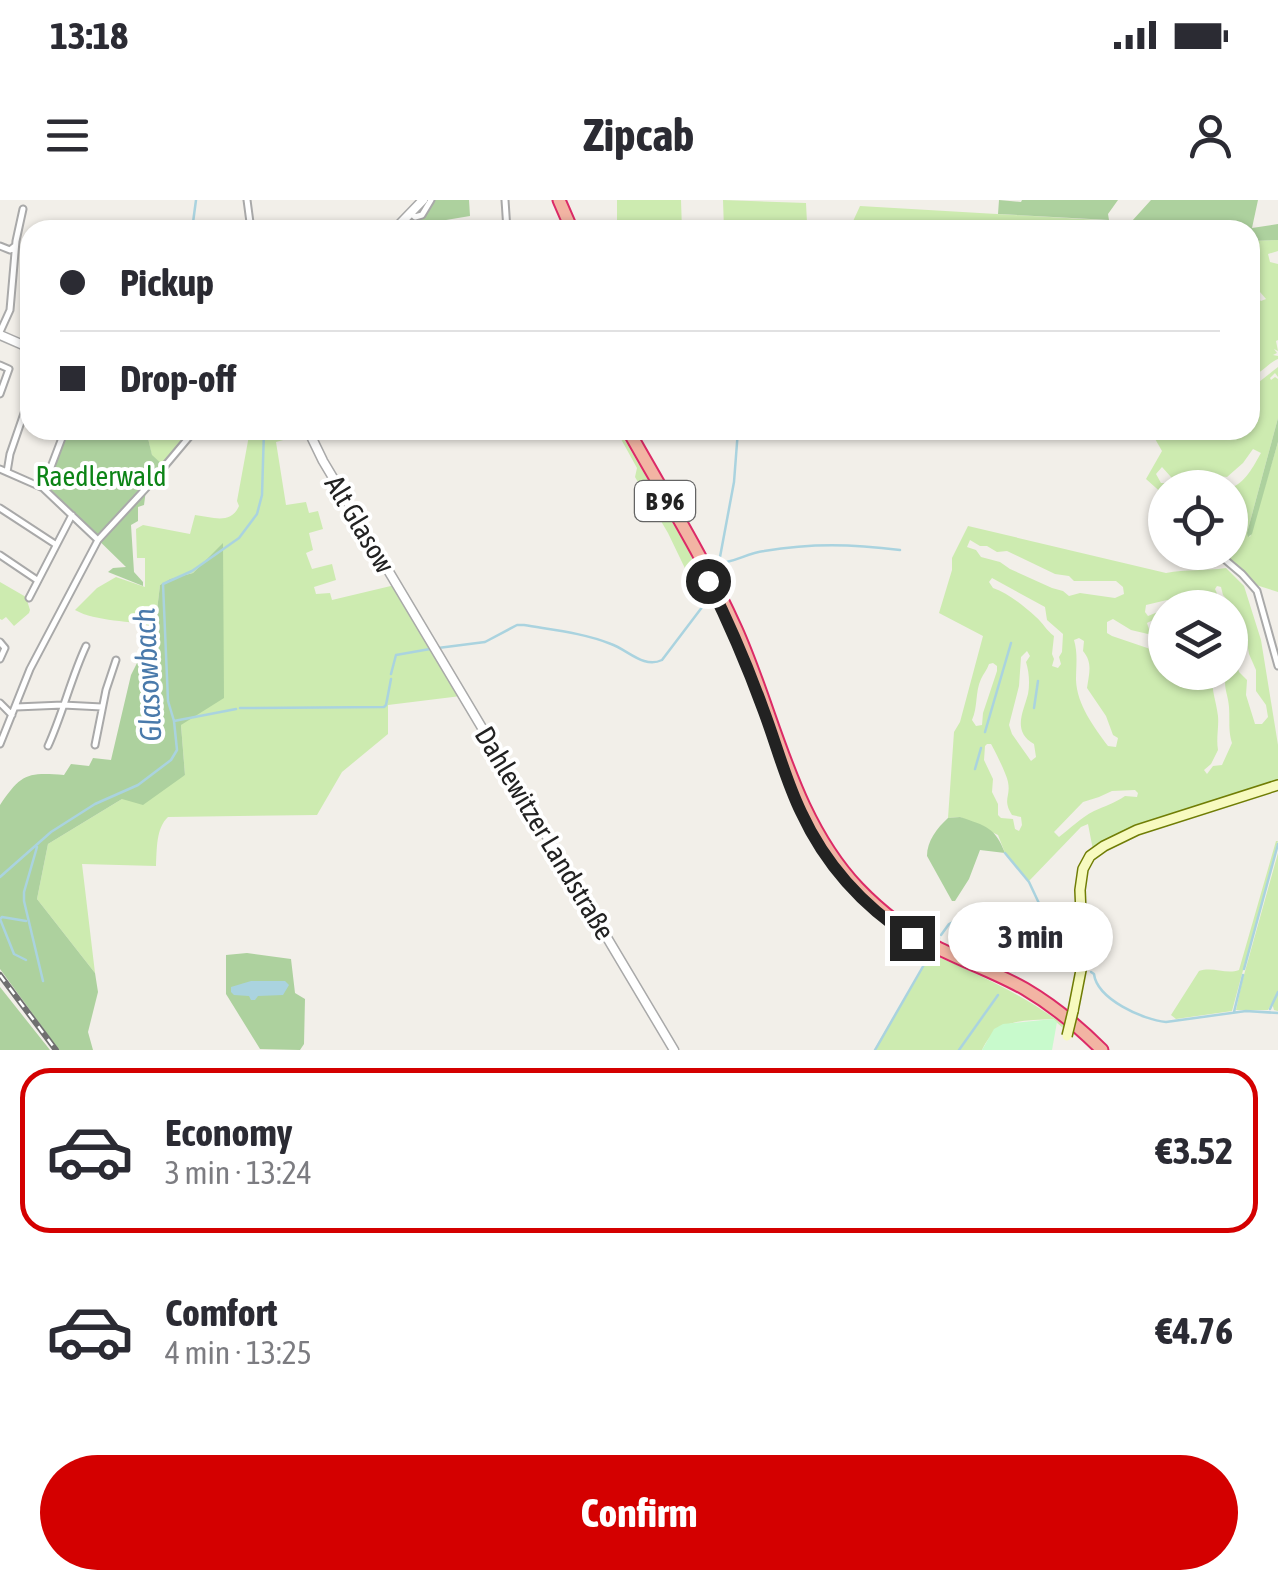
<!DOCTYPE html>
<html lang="en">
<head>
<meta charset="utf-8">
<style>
	body { margin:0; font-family:"Asap Condensed",sans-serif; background:#f7f7f7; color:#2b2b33; height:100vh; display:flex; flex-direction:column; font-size:38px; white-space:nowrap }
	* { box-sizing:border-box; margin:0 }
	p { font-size:32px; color:#7c7c81 }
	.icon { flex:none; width:55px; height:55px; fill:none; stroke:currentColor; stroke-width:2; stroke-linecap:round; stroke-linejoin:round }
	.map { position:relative; height:850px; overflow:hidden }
	.details { display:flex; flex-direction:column; background:#fff; flex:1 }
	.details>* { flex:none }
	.guide { position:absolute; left:20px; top:20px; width:1240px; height:220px; border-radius:30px; box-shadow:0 2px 8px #0004; display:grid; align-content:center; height:220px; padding:0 40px; background:#fff }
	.tools { position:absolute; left:1148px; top:270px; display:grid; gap:20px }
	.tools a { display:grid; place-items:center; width:100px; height:100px; border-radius:50%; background:#fff; box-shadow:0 2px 8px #0004; font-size:50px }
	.end { position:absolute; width:45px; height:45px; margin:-22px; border:12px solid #222; background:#fff; box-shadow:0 0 0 5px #fff }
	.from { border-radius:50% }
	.bubble { position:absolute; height:70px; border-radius:35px; background:#fff; box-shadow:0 2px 8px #0004; font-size:32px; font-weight:700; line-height:70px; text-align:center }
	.guide b { display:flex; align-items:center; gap:35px; height:95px; font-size:38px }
	.guide b+b { border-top:2px solid #e1e1e2 }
	.guide i { width:25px; height:25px; background:#2b2b33 }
	ul { padding:18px 0 0; list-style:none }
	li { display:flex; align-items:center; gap:30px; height:165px; margin:0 20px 15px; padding:0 20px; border:5px solid transparent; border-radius:30px }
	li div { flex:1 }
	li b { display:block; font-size:38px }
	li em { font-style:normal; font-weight:700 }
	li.selected { border-color:#d40000 }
	li>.icon { width:90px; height:90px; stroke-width:1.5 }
	.cta { display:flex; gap:20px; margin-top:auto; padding:20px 40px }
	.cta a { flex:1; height:115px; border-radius:60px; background:#d40000; color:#fff; font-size:40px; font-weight:700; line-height:115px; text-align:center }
	.status { display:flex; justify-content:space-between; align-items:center; height:70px; padding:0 50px; background:#fff; direction:ltr }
	.status svg { height:28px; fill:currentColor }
	header { display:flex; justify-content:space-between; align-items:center; height:130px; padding:0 40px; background:#fff; font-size:45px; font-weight:700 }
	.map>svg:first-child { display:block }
	.grass { fill:#cdebb0; fill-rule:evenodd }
	.forest { fill:#add19e }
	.park { fill:#c8facc }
	.water { fill:#aad3df }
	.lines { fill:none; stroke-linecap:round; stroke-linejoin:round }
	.stream { stroke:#aad3df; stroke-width:2.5 }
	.minor-casing { stroke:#a9a9a9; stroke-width:9 }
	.tertiary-casing { stroke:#a9a9a9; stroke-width:11 }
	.secondary-casing { stroke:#707d05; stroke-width:12 }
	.trunk-casing { stroke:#dc2a67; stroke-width:15 }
	.minor { stroke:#fff; stroke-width:5 }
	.tertiary { stroke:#fff; stroke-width:8 }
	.secondary { stroke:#f7fabf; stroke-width:9 }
	.trunk { stroke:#f2b4a3; stroke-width:11 }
	.rail-casing { stroke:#707070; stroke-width:6 }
	.rail { stroke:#fff; stroke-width:2.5; stroke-dasharray:8; stroke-linecap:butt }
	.secondary-bridge-casing { stroke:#707d05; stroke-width:12; stroke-linecap:butt }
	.secondary-bridge { stroke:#f7fabf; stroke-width:9 }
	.route { stroke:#222; stroke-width:12 }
	.labels { text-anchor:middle; stroke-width:8; stroke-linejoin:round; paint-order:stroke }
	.shield { fill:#fff; stroke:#646464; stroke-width:2.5 }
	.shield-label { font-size:25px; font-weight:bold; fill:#222 }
	.park-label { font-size:28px; fill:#0c8416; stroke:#fff }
	.street-label { font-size:28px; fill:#222; stroke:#fff }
	.water-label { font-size:30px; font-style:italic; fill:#4a7aab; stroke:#fff }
</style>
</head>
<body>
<div class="status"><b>13:18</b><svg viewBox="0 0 49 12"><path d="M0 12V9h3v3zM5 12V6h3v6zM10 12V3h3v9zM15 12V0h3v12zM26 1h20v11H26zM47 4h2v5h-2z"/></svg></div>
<header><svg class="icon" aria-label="menu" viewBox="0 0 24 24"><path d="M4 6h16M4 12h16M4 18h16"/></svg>Zipcab<svg class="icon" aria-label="person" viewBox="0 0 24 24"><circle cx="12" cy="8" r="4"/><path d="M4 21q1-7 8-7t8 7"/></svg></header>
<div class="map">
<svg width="1278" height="850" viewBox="0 0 1278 850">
	<rect width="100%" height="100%" fill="#f2efe9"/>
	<path class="grass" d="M617 0H681L682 30H617Z
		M723 0 806 3 807 23 826 24V30H724Z
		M860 6 1117 21 1112 30H849Z
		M1278 40V51L1268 54 1270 62 1278 64V140L1276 141 1278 151 1274 149 1277 153 1273 155 1278 156V159C1268 163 1264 172 1253 175L1250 182V160L1257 148 1250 145V108L1254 104 1255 96 1261 101 1266 99 1260 92 1250 94V41Z
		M1278 167V177L1275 173 1270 178 1271 180 1275 177 1278 179V218L1247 333 1250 337 1278 242V392L1256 385 1220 353 1230 352V288C1245 284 1254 265 1261 253L1253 249 1243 263 1227 277 1219 276 1222 287H1180L1162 267 1156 274 1161 283H1167L1169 287 1165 288V296L1146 279 1162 251 1150 230H1167L1166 233 1178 236 1180 231 1185 230 1183 235 1187 240 1194 236 1206 237 1213 230H1250V197L1256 196 1259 182Z
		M146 230H193L163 265 152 256Z
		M250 230H285L287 239 276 242 286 305 306 302 309 313 318 311 323 329 309 333 313 350 306 353 312 369 332 364 336 380 314 387 316 394 330 393 332 400 395 385 404 401V405H407L461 496 388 505V534L342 572 317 615 168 617C156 628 157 649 156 666L82 664 95 773 37 699 48 644 122 599 185 575 181 525 222 345 193 373 170 379 160 385 155 427C131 420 96 422 75 410L97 388 116 377 145 387V358H137L136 329 143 325 190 334 195 315C212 317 231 325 239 306L237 301Z
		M616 230H619L694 360 703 378 693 385 668 333 635 277 637 268Z
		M968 326 1166 373C1186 369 1205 371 1226 368L1244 386 1261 440 1278 545V582L1093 650 1088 624 1081 627 1029 681 1005 653 998 635 960 617 948 618 954 532 960 522 983 436 939 413 952 370V358ZM970 340 980 346H987L997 352 1007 351 1055 374 1069 376 1074 381H1116L1123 387 1124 394 1115 398 1080 393 1069 396 1063 391 1052 388 1010 369 1000 362 981 357 976 350 967 347ZM992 378 1045 407 1047 420 1063 434 1062 452 1059 457 1061 464 1058 468 1052 466 1054 459 1052 454 1054 436C1046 430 1043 423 1036 417 1024 406 1008 393 993 388L989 382ZM1217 386 1221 387 1223 395 1234 407 1246 436 1249 454 1256 470V491L1266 505 1268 517 1262 524H1255L1246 495 1247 480 1239 472 1230 443V472L1226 473C1223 489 1228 493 1229 507 1230 521 1228 530 1232 543L1222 565 1213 566 1207 574 1204 570 1211 564 1218 550C1216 538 1219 528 1218 516 1216 500 1211 489 1212 473L1165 472V454L1112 436 1107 433V422L1113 419 1131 430 1165 438V433L1150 432 1147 423 1165 414V409L1148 416 1145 412 1146 405 1167 400 1178 407H1200L1201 403 1204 407H1210L1213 404 1219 407V398L1215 389ZM1079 438 1084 441 1083 451C1093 463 1089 473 1087 488L1106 516 1113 535 1118 538 1116 547 1108 546C1094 527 1077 505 1076 480 1076 465 1078 454 1074 440ZM1027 451 1030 456 1026 462C1029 471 1030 484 1028 494 1023 513 1012 531 1034 544L1036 557 1031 561 1012 534 1009 525 1019 486 1021 457ZM993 463 997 466V471L983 513 982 525 976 526 972 520C978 507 975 492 981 479 983 474 987 470 989 464ZM987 544H991C995 551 1007 575 1008 582 1011 597 1002 599 1012 615L1021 617 1022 625 1019 631 1015 629 1013 619 1001 618 998 615V604L992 592 993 579 984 560 985 546ZM1135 590 1138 593 1137 597 1125 596C1115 603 1105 606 1094 611 1080 618 1070 629 1059 637L1054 632 1083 602 1099 597 1112 591Z
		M0 382 26 397 30 410 29 413 14 426 6 417 2 420 0 419Z
		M1276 641H1278L1232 811 1176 819 1171 815 1199 771C1213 766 1226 775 1239 770Z
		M1278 653V811L1274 810 1272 803 1268 810H1236L1242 782Z
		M934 755C980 775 1024 795 1065 826L1064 829 1053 819C1022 821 997 818 982 850H874L929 756 932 757Z"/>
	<path class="forest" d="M432 0H469L470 16 416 25 415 30H396L413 14 418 19Z
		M999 0 1021 2 1022 0H1118L1108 14 1109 20 998 14Z
		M1151 0H1258L1252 28 1278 24V40L1250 41V30H1121L1132 21Z
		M1278 218V242L1252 334 1248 337 1247 333Z
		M66 230H146L152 255 163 265 147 282 144 305 138 307V321L131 325 134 372 143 382V386L108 372 113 368 126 367 44 287Z
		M223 343 224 498 181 525 185 575 143 605 122 599 48 644 37 699 95 773 98 792 88 832 93 850H59L0 769V605C21 574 27 572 64 575L71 564 89 566 93 558 111 560 131 475 155 427 160 385 170 379 193 373Z
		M960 617C986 626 995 627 1005 653L980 650 969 679 955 701H952L927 656C927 641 937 628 948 618Z
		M247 753 291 759 295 793 305 799 304 844 300 850 260 849 226 794V755Z
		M0 787 50 850H0Z"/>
	<path class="park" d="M1053 819 1057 822 1052 850H982L994 829 1003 824Z"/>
	<path class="water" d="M251 781H285L289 785 283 795 258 796 255 800H251L249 796 234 795 231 792V787Z"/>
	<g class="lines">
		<path class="stream" d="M192 30 196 0
			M720 357 734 282 738 230
			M713 369 718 363C734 363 747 353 764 351 812 343 852 344 900 350
			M438 448 485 442 517 425H524C553 430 584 433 611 444 628 450 644 469 662 460L706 402 699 386 704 378
			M391 474 396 455 430 449
			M240 508 384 507 386 505 391 479
			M1034 508 1038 481
			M174 521 236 509
			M985 532 1011 443
			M975 569 981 548
			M37 647 24 692V701L43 781
			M1005 653 1029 682 1067 763 1074 769
			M0 677 51 632 95 604 138 585 171 560 177 550 174 521 168 501 163 384 192 371 239 338 257 314 262 295 264 230
			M26 721 2 717 0 719 14 754 26 760
			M941 735 949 724 953 722 1053 734
			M937 741 939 738
			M1244 769 1278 644
			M1015 771 1039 738
			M1091 772 1094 774C1097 799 1143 820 1166 822L1246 811 1278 813
			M1270 809 1278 792
			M1234 812 1243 775
			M875 850 929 756
			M959 850 998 795"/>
		<defs>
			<path id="minor" d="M247 0 251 30
				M505 0 507 30
				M411 13 415 17 422 15 431 0
				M0 46 10 50 15 46
				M0 132 10 110 16 41 23 9
				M0 165 9 169 0 194
				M0 269 43 288 98 340
				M7 272 10 254 30 196
				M43 288 65 230
				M1163 296 1165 298
				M0 308 55 344
				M1216 352 1242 374 1257 391 1278 466
				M0 355 37 380
				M29 398 72 315
				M0 442 5 448 0 459
				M0 503 12 515
				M16 507 63 505 102 507
				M0 544 30 469 98 340 148 286 195 230
				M95 545 106 490 116 460
				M48 546C63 513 71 478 86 446"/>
			<path id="tertiary" d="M394 30 423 0
				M0 135 30 148
				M308 230 323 261 674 850"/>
			<path id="secondary" d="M1073 811 1083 760 1080 690 1083 669 1090 656 1104 646 1137 630 1278 585"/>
			<path id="trunk" d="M559 0 572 30
				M628 230C665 296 705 360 736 429 775 516 791 617 858 688 881 712 907 732 936 747 965 762 997 773 1025 789 1054 806 1079 827 1102 850"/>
		</defs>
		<use href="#minor" class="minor-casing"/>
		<use href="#tertiary" class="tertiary-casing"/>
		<use href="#secondary" class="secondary-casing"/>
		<use href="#trunk" class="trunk-casing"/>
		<use href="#minor" class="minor"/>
		<use href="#tertiary" class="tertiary"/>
		<use href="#secondary" class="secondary"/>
		<use href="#trunk" class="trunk"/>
		<defs>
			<path id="rail" d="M0 775 56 850"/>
		</defs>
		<use href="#rail" class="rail-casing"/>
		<use href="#rail" class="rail"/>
		<defs>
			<path id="secondary-bridge" d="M1067 836 1073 811"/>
		</defs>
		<use href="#secondary-bridge" class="secondary-bridge-casing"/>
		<use href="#secondary-bridge" class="secondary-bridge"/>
	</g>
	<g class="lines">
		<path class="route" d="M708 381C729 423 747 465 763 509 776 543 785 579 801 612 825 664 864 707 912 738"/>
	</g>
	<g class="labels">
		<rect class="shield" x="635" y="281" width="60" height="40" rx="8"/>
		<g class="shield-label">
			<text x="665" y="310">B 96</text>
		</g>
		<g class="park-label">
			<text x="101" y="286">Raedlerwald</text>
		</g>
		<g class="street-label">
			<text transform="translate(360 324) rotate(59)" y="10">Alt Glasow</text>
			<text transform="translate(545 633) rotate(59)" y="10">Dahlewitzer Landstraße</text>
		</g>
		<g class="water-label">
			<text transform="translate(148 475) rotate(-93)" y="10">Glasowbach</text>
		</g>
	</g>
</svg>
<div class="tools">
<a><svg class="icon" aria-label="locate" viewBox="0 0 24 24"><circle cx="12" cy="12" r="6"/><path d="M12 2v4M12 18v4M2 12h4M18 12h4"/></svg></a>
<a><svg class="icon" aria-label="layers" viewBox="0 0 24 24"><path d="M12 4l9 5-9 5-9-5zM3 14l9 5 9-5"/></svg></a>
</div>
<i class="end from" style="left:708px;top:381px"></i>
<i class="end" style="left:912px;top:738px"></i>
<div class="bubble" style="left:948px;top:702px;width:165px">3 min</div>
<div class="guide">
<b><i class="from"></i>Pickup</b>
<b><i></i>Drop-off</b>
</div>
</div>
<section class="details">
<ul>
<li class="selected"><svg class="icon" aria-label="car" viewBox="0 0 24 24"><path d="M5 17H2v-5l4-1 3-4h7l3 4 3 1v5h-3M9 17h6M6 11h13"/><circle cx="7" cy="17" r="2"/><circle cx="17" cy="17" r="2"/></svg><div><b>Economy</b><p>3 min · 13:24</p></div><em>€3.52</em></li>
<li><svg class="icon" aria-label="car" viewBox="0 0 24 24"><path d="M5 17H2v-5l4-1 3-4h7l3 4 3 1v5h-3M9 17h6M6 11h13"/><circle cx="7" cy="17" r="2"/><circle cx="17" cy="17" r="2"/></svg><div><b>Comfort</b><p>4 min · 13:25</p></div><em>€4.76</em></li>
</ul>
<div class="cta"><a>Confirm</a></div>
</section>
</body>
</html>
